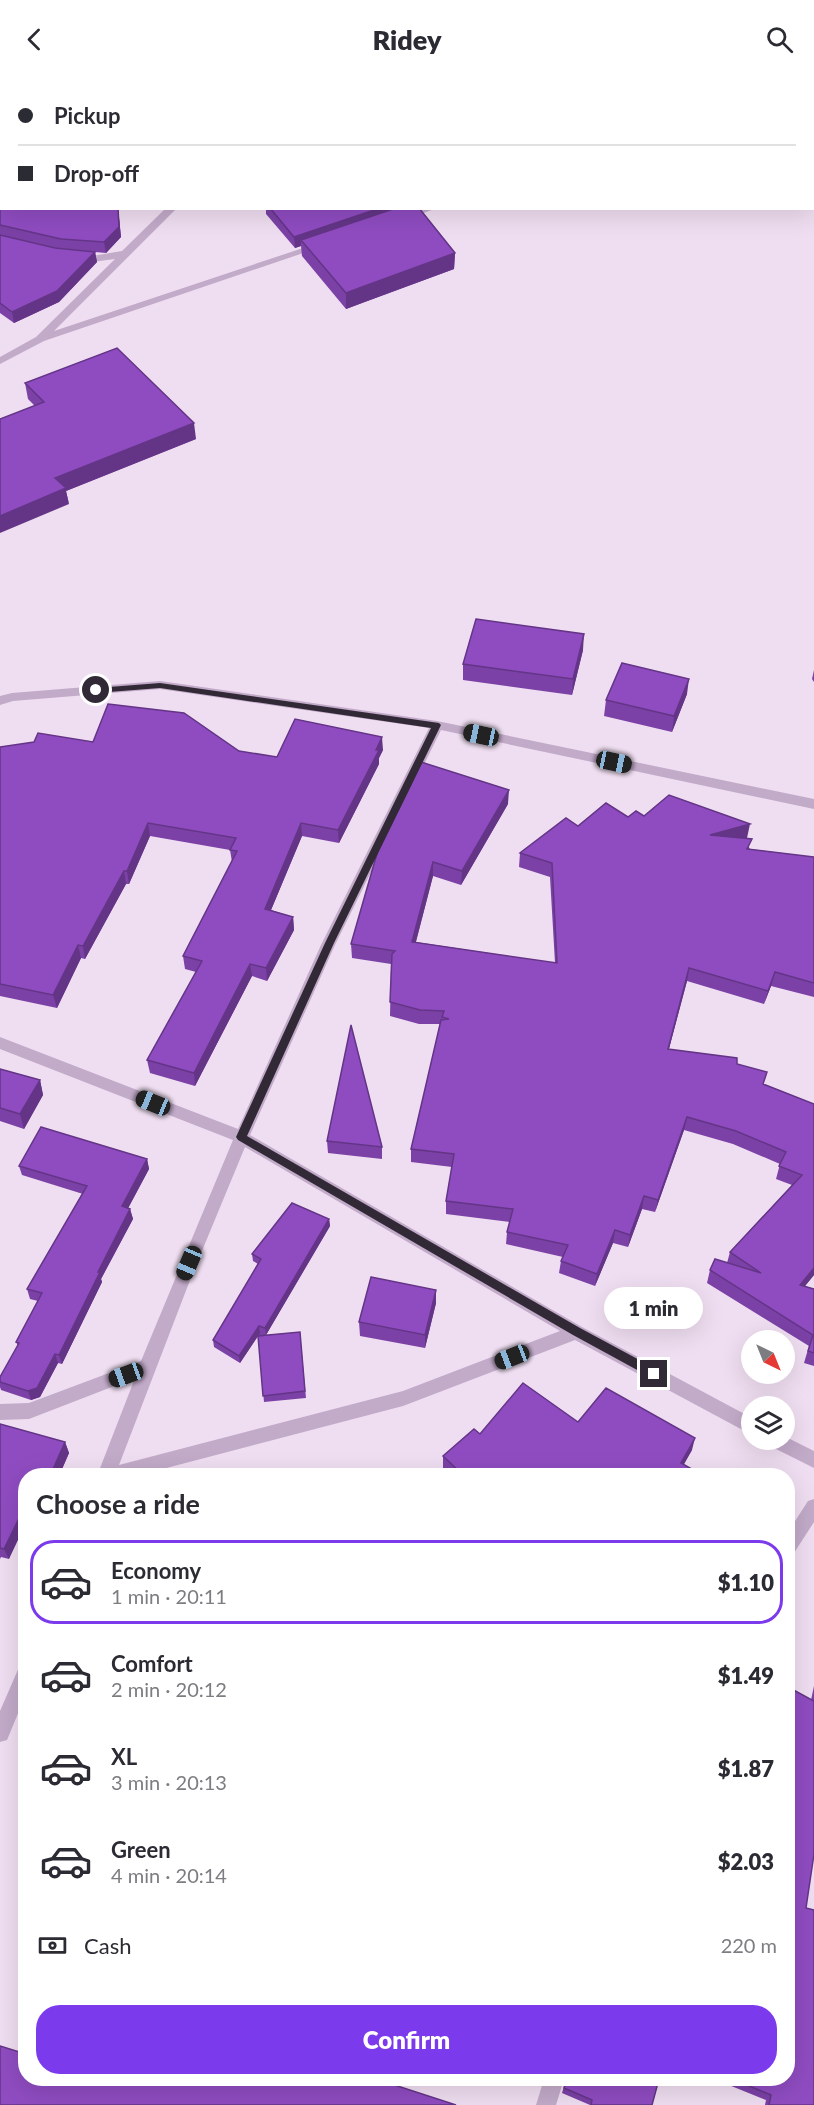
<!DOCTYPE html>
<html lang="en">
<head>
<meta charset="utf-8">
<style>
	body { margin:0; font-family:Lato,sans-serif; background:#f7f7f7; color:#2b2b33; height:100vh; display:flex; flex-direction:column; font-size:22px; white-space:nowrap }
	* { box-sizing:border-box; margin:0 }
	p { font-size:20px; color:#7c7c81 }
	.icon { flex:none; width:33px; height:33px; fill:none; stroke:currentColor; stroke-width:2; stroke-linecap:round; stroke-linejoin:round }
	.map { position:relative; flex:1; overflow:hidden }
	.sheet { position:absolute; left:18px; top:1390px; width:777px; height:618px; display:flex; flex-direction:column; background:#fff; border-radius:24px; box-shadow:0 6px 24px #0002 }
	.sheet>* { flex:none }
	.banner { position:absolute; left:0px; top:0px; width:814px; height:132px; box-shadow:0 6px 24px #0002; display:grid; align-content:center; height:132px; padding:0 18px; background:#fff }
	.needle { width:39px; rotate:137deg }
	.controls { position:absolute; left:741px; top:1252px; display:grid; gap:12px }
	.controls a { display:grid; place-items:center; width:54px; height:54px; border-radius:50%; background:#fff; box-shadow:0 6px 24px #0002; font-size:30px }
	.end { position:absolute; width:27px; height:27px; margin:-14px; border:8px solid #322937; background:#fff; box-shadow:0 0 0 3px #fff }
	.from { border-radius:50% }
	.bubble { position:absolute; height:42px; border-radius:21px; background:#fff; box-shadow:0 6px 24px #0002; font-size:20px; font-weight:800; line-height:42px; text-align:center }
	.car { position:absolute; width:18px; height:36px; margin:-18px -9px; border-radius:8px; box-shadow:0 0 4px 2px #0007; background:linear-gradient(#222 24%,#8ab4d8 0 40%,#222 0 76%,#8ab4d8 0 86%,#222 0) }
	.banner b { display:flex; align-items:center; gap:21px; height:57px; font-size:22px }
	.banner b+b { border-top:2px solid #e1e1e2 }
	.banner i { width:15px; height:15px; background:#2b2b33 }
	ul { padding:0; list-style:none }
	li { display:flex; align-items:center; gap:18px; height:84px; margin:0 12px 9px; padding:0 6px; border:3px solid transparent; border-radius:24px }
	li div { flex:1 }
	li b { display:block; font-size:22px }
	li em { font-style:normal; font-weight:800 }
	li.current { border-color:#7c3aed }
	li>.icon { width:54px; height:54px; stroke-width:1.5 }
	h2 { padding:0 18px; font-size:27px; line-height:72px }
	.pay { display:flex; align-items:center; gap:15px; height:66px; padding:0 18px; font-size:22px }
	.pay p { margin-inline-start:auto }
	.button { display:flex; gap:12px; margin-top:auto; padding:12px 18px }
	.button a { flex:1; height:69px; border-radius:24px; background:#7c3aed; color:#fff; font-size:24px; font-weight:800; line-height:69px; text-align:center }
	header { display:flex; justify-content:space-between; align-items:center; height:78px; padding:0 18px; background:#fff; font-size:27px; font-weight:800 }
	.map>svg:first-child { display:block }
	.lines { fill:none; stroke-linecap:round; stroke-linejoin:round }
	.minor { fill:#c2aac9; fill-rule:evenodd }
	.wall { fill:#7b41a6; fill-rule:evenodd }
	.shaded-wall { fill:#643587 }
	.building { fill:#8f4cc1; stroke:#643587; stroke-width:1.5 }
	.route { fill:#322937 }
</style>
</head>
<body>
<header><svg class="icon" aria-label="back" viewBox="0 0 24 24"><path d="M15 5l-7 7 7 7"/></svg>Ridey<svg class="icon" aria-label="search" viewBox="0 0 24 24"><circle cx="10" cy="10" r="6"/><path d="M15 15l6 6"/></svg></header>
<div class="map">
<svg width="814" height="2027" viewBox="0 0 814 2027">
	<rect width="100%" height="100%" fill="#efdef1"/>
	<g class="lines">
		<path class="minor" d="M813 6H814V12H813Z
			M166 130H177L54 253 315 166 324 168 44 263 0 286V279L36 259 115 181 92 184 72 180V176L92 178 122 173Z
			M421 130H437L402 143 397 140Z
			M160 603 437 643 814 721V731L441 652 335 867 250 1057 582 1249 752 1340V1357L575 1262 403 1328 136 1398H97L135 1300 29 1341 0 1342V1326L29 1325 141 1283 233 1062 0 971V959L238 1051 321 867 429 650 160 611 13 623 0 627V618L12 615ZM245 1069 560 1253 403 1313 119 1387 192 1197Z
			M784 1358 814 1373V1390L770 1368 768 1362H784Z
			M814 1421V1444L794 1475 788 1477V1454L808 1423Z
			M26 1584V1616L7 1662 0 1664V1633L20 1587Z
			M544 2001H564L556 2027H536Z"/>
	</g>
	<path class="wall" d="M0 0H721L717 2H2L118 130 121 159 106 175 95 174 97 184 59 224 14 245 0 235ZM8 159 59 171 55 170Z
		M266 130H419L455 175 454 191 362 225 346 231 302 178 301 168 295 170 266 136Z
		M25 305 196 361 66 413 69 426 35 328 28 321Z
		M583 572 572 617 463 602V586Z
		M814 592V604L812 601Z
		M687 616 672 654 604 638 606 622Z
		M93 664 239 673 277 679 383 672 379 680V686L339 765 302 758 271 832 293 839 294 852 267 903 252 898 195 1008 150 995 147 982 196 894 185 891 183 878 232 784 230 772 150 758 129 806H126L85 881 81 880 57 930 0 918V669Z
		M508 726 461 807 433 798 416 864 555 885 550 799 519 789 520 775 578 748 628 739 644 738 747 760 744 761 750 771 814 779V919L771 908 764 926 687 903 669 971 737 986 764 1006 814 1026V1197L805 1208 814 1211V1288L804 1285 809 1268 707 1205 710 1192 727 1185 730 1174 792 1107 776 1101 780 1086 733 1066 684 1052 655 1134 642 1131 628 1169 613 1165 595 1208 559 1195 561 1183 563 1179 506 1166 507 1154 510 1144 446 1136V1123L452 1089 411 1084V1071L440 946H419L390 938 391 886 352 880 351 866 380 765Z
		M0 991 40 1002 43 1017 24 1051 0 1043Z
		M327 1063 382 1069V1081L328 1075Z
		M147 1081 149 1091 128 1130 130 1131 133 1141 101 1201 102 1204 62 1286 58 1285 40 1319 31 1322 1 1312 0 1309V1299L18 1268 16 1264 38 1223 30 1221 27 1211 83 1116 22 1097 19 1088Z
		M329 1141 330 1148 266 1257 300 1254 306 1320 264 1324 258 1258 240 1285 214 1269 213 1262 258 1186 253 1183 252 1176Z
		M436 1212V1225L425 1270 360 1258 359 1244Z
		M578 1344 692 1372 683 1387 704 1398H451L443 1390V1378L480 1356Z
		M0 1346 65 1364 69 1375 59 1398H26L9 1481 1 1479 0 1481Z
		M814 1608V1776L806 1830 814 2027H765L766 2022 714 2001H788L811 1622Z
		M530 2001H543L540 2006Z
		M566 2001H659L652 2027H590L562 2015Z"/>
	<path class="shaded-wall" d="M662 0H683V2H657Z
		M696 0H721L717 2H695Z
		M118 130 121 159 106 175 104 164Z
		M380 130H407L301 162V168L295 170 294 159Z
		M95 174 97 184 59 224 14 245 12 234Z
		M455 175 454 191 362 225 346 231V215Z
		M194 345 196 361 66 413 69 426 0 455V438L55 400Z
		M584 556 583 572 572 617 573 601Z
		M689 601 687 616 672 654 674 638Z
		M382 659 383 672 379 680V686L339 765 338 752Z
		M509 712 508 726 461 807 462 793Z
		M148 745 150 758 129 806 127 793Z
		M301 745 302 758 266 844 265 831Z
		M750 746 747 760 708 771 710 757Z
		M433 784V798L412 878V864Z
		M124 793 126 806 85 881 83 868Z
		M293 839 294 852 267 903 266 890Z
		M78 867 81 880 57 930 53 917Z
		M250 886 252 898 195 1008 194 995Z
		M689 890 687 903 665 985 668 971Z
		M775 894 771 908 764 926 768 913Z
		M40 1002 43 1017 24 1051 20 1036Z
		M687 1039 684 1052 655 1134 658 1122Z
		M147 1081 149 1091 124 1138 122 1128Z
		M644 1118 642 1131 628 1169 630 1157Z
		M130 1131 133 1141 101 1201 102 1204 62 1286 59 1277 98 1194Z
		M329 1141 330 1148 266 1257 265 1250Z
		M615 1152 613 1165 595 1208 597 1196Z
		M814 1190V1197L796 1219 800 1207Z
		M436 1212V1225L425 1270V1257Z
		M259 1248 260 1255 240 1285 239 1278Z
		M55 1276 58 1285 40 1319 31 1322 28 1313Z
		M695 1360 692 1372 678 1397 681 1385Z
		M65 1364 69 1375 59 1398H50Z
		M26 1426V1445L9 1481 4 1471Z"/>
	<path class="building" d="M0 0H662L657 2H2V130H118L119 149 104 164 61 161 0 147Z
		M270 130H380L294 159Z
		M396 130H419L455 175 362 209 346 215 301 162Z
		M0 157 55 170 95 174 57 213 12 234 0 225Z
		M117 270 194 345 55 400 66 410 0 438V341L44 324 25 305Z
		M476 541 584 556 573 601 463 586Z
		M622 585 689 601 674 638 606 622Z
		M108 626 184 635 239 673 277 679 295 641 382 659 376 672H379L338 752 301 745 265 831 293 839 266 890 250 886 194 995 147 982 202 883 183 878 237 773 230 772 236 760 148 745 127 793H124L83 868 78 867 53 917 0 906V669L34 664 38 655 93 664Z
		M421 684 509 712 462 793 433 784 412 864 557 885 552 785 520 775 566 740 578 748 606 725 628 739 636 733 644 738 669 717 750 746 710 757 752 761 747 771 814 779V905L775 894 768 913 689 890 668 971 737 980V986L767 994 763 1006 814 1026V1190L800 1207 814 1211V1275L808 1273 813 1257 710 1192 715 1181 761 1195 730 1174 802 1097 779 1088 786 1074 736 1053 687 1039 658 1122 644 1118 630 1157 615 1152 597 1196 561 1183 568 1167 507 1154 513 1131 446 1123 454 1076 411 1071 441 942 449 941 442 939 444 933 420 932 390 924 392 876 395 873 351 866 380 765Z
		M351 947 382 1069 327 1063Z
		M0 991 40 1002 20 1036 0 1030Z
		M41 1049 147 1081 122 1128 130 1131 98 1194H100L59 1277 55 1276 37 1310 28 1313 0 1304V1299L19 1265 16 1264 42 1215 27 1211 87 1108 19 1088Z
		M292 1125 329 1141 265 1250 259 1248 239 1278 213 1262 261 1181 252 1176Z
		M371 1199 436 1212 425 1257 359 1244Z
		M300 1254 305 1313 263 1318 258 1258Z
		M523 1305 578 1344 606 1310 695 1360 681 1385 704 1398H464L443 1378 474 1351 480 1356Z
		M0 1346 65 1364 50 1398H26V1426L4 1471 0 1470Z
		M788 1609 814 1623V1776L806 1830 814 1832V2027H769L771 2017 732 2001H788Z
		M0 1968 26 1976V2001H340L356 2006 358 2001H376L456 2027H0Z
		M567 2001H659L652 2027H591L592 2022 564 2010Z"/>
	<path class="route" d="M160 605 439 645 441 647 334 865 247 1058 580 1250 658 1292V1299H650L573 1257 238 1062 236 1059 325 865 431 650 160 610 96 615 92 612 96 610Z"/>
</svg>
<div class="controls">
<a><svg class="needle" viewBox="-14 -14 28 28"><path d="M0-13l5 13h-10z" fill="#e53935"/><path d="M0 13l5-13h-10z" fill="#7c7c81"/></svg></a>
<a><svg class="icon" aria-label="layers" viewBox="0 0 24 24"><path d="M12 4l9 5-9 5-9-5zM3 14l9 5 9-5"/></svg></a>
</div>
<i class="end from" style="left:96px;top:612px"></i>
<i class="end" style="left:654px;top:1296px"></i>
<div class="bubble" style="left:604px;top:1209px;width:99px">1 min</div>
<i class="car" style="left:481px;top:657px;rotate:282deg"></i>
<i class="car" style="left:614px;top:684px;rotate:102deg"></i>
<i class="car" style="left:153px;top:1025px;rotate:292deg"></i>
<i class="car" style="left:189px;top:1185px;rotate:203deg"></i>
<i class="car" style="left:512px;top:1279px;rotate:249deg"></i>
<i class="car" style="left:126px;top:1297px;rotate:250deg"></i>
<div class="banner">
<b><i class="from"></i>Pickup</b>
<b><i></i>Drop-off</b>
</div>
<section class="sheet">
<h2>Choose a ride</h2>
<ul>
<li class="current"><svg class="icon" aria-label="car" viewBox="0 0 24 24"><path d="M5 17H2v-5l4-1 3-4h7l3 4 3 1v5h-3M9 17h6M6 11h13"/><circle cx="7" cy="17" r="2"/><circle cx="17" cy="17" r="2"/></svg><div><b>Economy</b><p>1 min · 20:11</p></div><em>$1.10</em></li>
<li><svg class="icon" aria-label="car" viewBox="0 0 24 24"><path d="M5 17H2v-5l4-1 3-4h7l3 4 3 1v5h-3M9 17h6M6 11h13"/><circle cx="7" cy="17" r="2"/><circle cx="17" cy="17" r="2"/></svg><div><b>Comfort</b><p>2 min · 20:12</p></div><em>$1.49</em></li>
<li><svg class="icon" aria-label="car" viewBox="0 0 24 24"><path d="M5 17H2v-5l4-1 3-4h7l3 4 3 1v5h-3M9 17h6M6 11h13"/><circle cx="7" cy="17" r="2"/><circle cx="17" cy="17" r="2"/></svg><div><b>XL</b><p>3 min · 20:13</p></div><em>$1.87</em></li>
<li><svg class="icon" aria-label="car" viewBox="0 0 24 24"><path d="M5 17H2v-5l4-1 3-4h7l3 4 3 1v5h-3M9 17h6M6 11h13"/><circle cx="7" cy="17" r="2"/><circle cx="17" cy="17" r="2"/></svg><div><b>Green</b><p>4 min · 20:14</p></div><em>$2.03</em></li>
</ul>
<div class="pay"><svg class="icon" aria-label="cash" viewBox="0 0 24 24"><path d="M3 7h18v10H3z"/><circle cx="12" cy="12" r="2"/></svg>Cash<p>220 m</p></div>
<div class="button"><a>Confirm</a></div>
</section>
</div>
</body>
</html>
